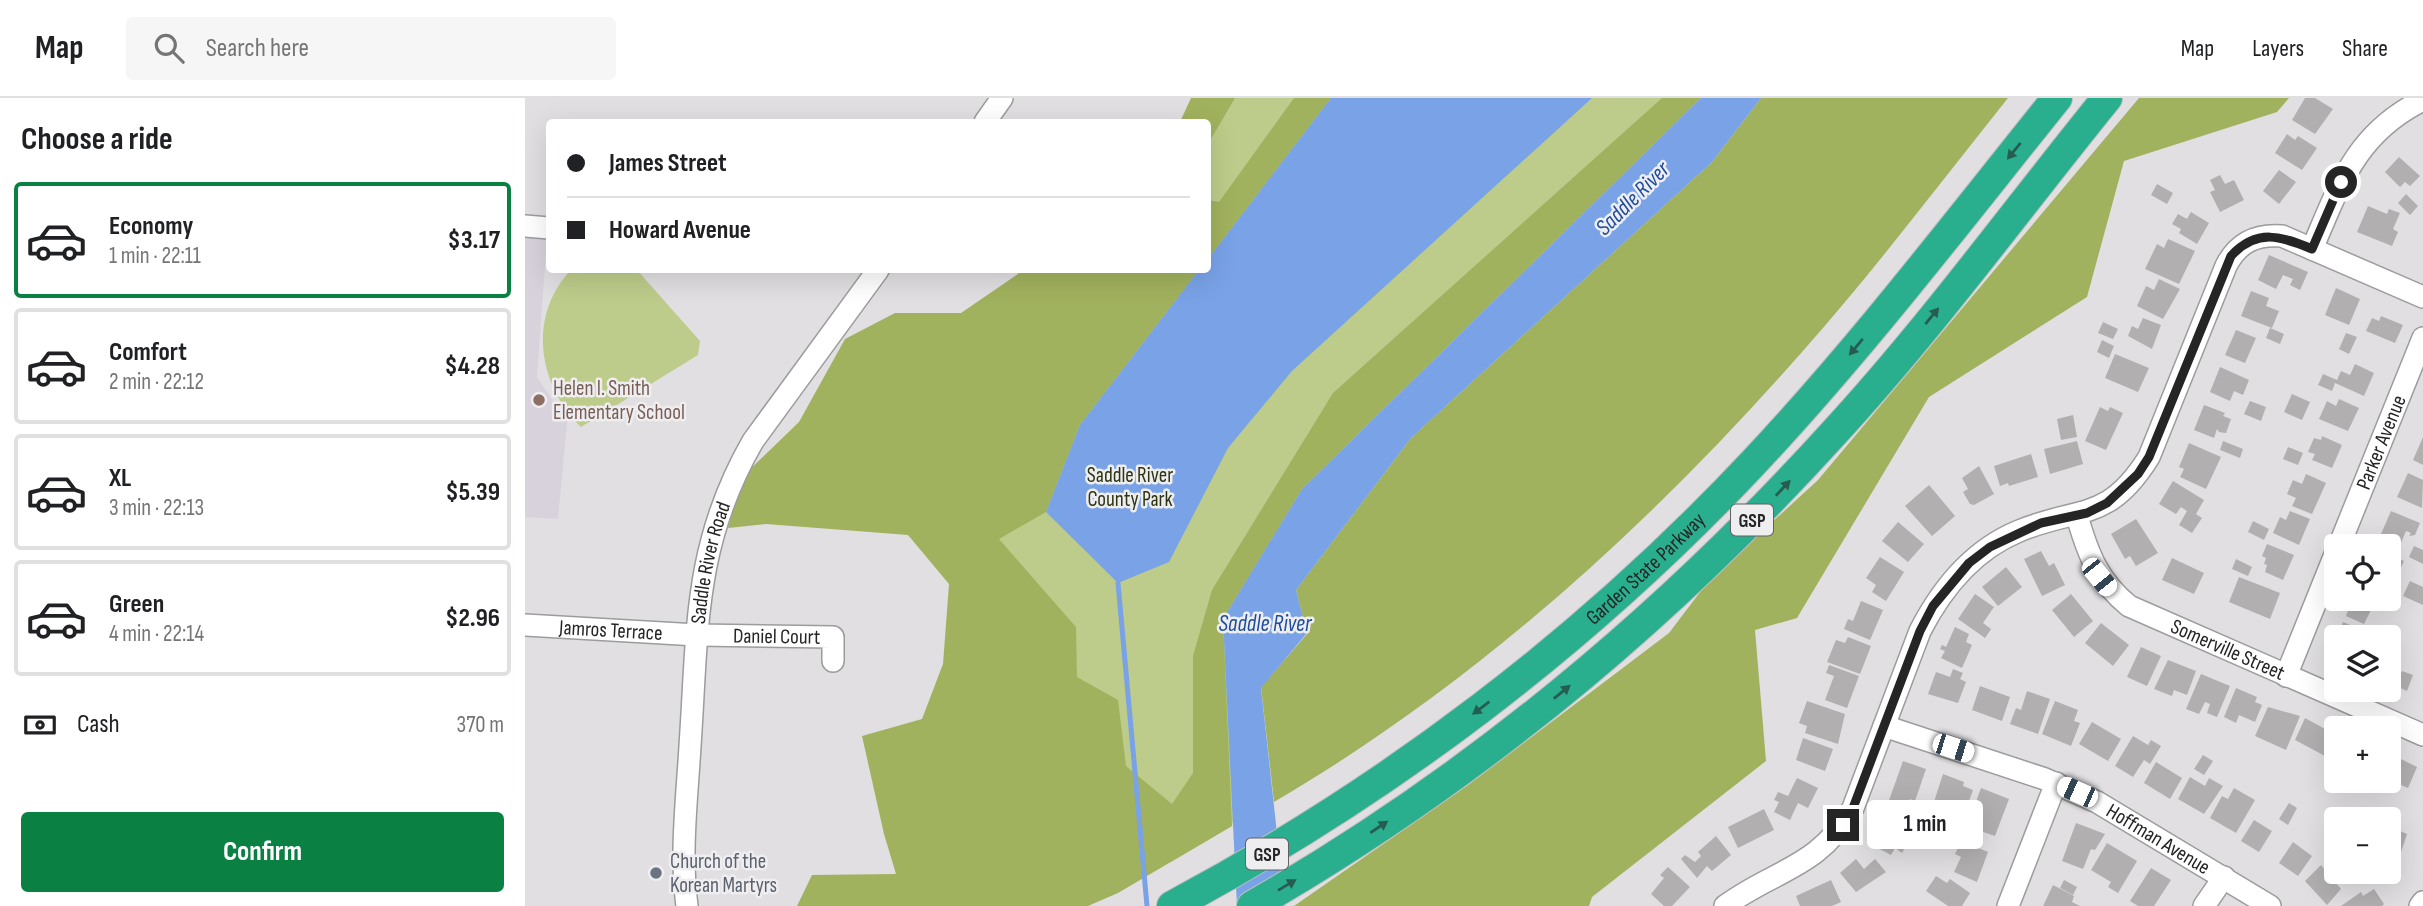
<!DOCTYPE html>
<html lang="en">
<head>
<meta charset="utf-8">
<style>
	body { margin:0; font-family:"Sofia Sans Condensed",sans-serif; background:#f6f6f6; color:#202124; height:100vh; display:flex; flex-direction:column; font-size:26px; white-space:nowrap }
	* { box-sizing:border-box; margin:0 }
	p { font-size:23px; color:#757577 }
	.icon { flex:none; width:38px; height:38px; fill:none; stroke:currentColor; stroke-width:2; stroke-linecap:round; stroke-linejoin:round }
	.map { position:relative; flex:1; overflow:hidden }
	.drawer { display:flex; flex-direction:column; background:#fff; width:525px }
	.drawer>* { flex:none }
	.top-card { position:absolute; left:21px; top:21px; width:665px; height:154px; border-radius:7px; box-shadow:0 7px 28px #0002; display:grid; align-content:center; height:154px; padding:0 21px; background:#fff }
	.fabs { position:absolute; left:1799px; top:436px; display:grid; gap:14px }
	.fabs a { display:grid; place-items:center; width:77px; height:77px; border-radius:7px; background:#fff; box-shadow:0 7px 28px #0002; font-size:35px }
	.end { position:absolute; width:32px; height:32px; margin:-16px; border:9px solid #262526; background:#fff; box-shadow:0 0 0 4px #fff }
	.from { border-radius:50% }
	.bubble { position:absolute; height:49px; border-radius:7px; background:#fff; box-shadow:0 7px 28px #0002; font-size:23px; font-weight:700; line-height:49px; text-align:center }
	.car { position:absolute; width:21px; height:42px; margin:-21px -10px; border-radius:9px; box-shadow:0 0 5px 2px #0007; background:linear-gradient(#fff 24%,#345 0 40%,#fff 0 76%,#345 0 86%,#fff 0) }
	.top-card b { display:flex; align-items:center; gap:24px; height:66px; font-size:26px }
	.top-card b+b { border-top:2px solid #e0e0e0 }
	.top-card i { width:18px; height:18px; background:#202124 }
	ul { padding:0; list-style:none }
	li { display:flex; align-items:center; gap:21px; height:116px; margin:0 14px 10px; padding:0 7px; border:4px solid #e0e0e0; border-radius:7px }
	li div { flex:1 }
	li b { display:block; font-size:26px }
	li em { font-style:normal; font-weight:700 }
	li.active { border-color:#0b8043 }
	li>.icon { width:63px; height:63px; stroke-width:1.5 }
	h2 { padding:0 21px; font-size:32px; line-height:84px }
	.pay { display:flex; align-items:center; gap:18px; height:77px; padding:0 21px; font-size:26px }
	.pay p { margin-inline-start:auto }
	.button { display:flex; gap:14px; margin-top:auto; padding:14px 21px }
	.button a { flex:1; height:80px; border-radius:7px; background:#0b8043; color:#fff; font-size:28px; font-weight:700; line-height:80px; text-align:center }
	header { display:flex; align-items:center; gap:42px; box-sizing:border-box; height:98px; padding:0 35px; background:#fff; border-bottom:2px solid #e0e0e0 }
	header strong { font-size:33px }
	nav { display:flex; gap:38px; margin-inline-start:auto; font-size:24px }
	.search { width:490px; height:63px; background:#f6f6f6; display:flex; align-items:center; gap:18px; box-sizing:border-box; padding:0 24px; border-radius:7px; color:#757577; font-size:26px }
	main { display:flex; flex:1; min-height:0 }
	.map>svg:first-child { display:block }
	.built { fill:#d7d2db }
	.green { fill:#bdcc8a }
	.forest { fill:#a1b25e }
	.water { fill:#79a2e7 }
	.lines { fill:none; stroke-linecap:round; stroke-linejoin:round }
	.stream { stroke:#79a2e7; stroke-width:5 }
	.building { fill:#b2afb1 }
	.minor-casing { stroke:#9c9b9d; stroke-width:24 }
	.highway-casing { stroke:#bebebe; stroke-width:32 }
	.minor { stroke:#fff; stroke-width:21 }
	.highway { stroke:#29af8e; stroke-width:30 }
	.oneway { fill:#275c50 }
	.route { stroke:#262526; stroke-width:9 }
	.education-dot { fill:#8d6e63; stroke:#eeedf0; stroke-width:2.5 }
	.worship-dot { fill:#6b7280; stroke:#eeedf0; stroke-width:2.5 }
	.labels { text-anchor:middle; stroke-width:5; stroke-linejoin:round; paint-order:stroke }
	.shield { fill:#eeedf0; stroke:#626163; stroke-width:2 }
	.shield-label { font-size:19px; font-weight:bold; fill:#262526 }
	.education-label { font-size:21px; fill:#785e54; stroke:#eeedf0; text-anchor:start }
	.street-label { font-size:21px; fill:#262526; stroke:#eeedf0 }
	.park-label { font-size:21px; fill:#2d3410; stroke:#eeedf0 }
	.worship-label { font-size:21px; fill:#5b616d; stroke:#eeedf0; text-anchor:start }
	.water-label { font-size:23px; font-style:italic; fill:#1e4d9d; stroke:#eeedf0 }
</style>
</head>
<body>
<header>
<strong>Map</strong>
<div class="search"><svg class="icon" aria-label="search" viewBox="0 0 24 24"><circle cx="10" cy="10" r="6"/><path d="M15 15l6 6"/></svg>Search here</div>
<nav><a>Map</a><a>Layers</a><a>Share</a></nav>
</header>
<main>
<section class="drawer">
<h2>Choose a ride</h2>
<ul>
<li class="active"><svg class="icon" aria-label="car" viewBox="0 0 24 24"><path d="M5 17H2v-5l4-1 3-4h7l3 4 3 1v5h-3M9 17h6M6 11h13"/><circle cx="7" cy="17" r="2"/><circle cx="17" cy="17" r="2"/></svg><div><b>Economy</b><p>1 min · 22:11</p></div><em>$3.17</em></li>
<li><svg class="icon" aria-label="car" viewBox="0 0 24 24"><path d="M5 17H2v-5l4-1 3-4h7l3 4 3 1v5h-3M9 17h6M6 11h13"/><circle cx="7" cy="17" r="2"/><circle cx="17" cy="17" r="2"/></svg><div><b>Comfort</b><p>2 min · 22:12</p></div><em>$4.28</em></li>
<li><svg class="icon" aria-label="car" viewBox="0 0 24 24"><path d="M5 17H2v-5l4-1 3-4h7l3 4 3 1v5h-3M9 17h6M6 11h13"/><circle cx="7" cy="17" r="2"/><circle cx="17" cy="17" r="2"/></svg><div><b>XL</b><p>3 min · 22:13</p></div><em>$5.39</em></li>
<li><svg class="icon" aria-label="car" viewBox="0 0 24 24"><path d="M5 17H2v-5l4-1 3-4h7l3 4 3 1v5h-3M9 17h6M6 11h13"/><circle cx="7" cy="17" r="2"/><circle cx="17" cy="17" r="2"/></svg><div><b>Green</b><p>4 min · 22:14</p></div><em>$2.96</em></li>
</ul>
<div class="pay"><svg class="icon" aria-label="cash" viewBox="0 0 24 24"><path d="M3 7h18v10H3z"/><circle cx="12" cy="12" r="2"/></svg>Cash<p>370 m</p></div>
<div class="button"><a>Confirm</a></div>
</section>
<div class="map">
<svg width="1898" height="808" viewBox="0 0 1898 808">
	<rect width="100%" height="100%" fill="#e1dfe2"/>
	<path class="built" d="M0 138 22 139 12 279 42 324 33 421 0 419Z"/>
	<path class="green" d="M710 0H1176L777 391 707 728 646 764 426 404 583 172H682L683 39Z
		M46 172H112L175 243 173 257 56 329C13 287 2 218 46 172Z"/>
	<path class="forest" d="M666 0H710L683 46 682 24H655Z
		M769 0H806L683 161 682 102 694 104Z
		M1137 0H1176L777 391 698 521 707 728 593 795 563 808H272L287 777 371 776 359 736 337 638 397 621 418 566 424 486 383 437 241 426 203 430 219 377 274 324 320 241 370 215H436L493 176 494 172H674L555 327 521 414 474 441 551 529 552 579 593 602 601 668 647 706 668 675V558L687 492 808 295Z
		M1236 0H1483C1415 85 1349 173 1277 254 1124 428 949 587 749 704L736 589 782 536 771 492 886 340 1187 64Z
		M1614 0H1764L1752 14 1599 63 1562 199 1404 299 1272 520 1230 532 1241 663 1067 799 1064 808H769L943 687 1144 535 1185 481 1293 382Z"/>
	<path class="water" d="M806 0H1067L767 273 703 350 644 464 593 485 521 414 555 327 674 172H682L683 161Z
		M1176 0H1236L1187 64 886 340 771 492 782 535 736 590 760 808H712L698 521 777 391Z"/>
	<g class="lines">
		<path class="stream" d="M593 485 622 808"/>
	</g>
	<path class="building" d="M1780 0H1790L1808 11 1790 36 1767 22Z
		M1762 36 1770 42 1773 38 1792 50 1777 72 1750 55Z
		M1874 59 1895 78 1885 88 1880 84 1875 89 1860 74Z
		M1754 72 1771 84 1754 106 1738 93Z
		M1695 77 1700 86 1709 82 1719 102 1695 114 1685 94 1690 92 1685 82Z
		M1632 86 1648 95 1642 106 1626 97Z
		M1881 96 1893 108 1885 117 1873 105Z
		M1843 108 1862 116 1864 111 1875 115 1868 131 1873 134 1867 148 1832 134Z
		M1666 114 1684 125 1672 146 1654 135 1656 131 1647 126 1653 116 1662 121Z
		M1643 141 1670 153 1654 186 1620 171 1632 146 1639 150Z
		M1744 157 1783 174 1775 192 1765 187 1768 181 1758 177 1751 191 1733 182Z
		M1634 181 1655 191 1638 221 1612 208 1621 188 1629 192Z
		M1811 190 1835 201 1824 227 1800 217Z
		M1726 193 1744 200 1741 208 1754 213 1747 230 1716 218Z
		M1856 218 1878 227 1870 245 1841 233 1847 220 1854 223Z
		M1618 220 1636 227 1627 251 1603 238 1607 228 1613 231Z
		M1578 224 1593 231 1588 241 1573 235Z
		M1745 230 1759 236 1755 246 1741 240Z
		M1711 232 1731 240 1720 265 1700 257Z
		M1821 235 1832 239 1824 256 1814 251Z
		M1577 242 1589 248 1584 260 1572 254Z
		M1590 256 1624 270 1613 294 1580 280Z
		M1830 266 1849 275 1839 298 1810 285 1807 293 1793 287 1798 276 1812 282 1816 273 1825 277Z
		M1695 269 1724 282 1718 297 1709 293 1705 303 1685 294Z
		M1767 296 1785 304 1777 322 1759 314Z
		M1814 301 1834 310 1823 333 1794 321 1802 303 1811 308Z
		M1725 303 1741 309 1736 323 1719 316Z
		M1679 307 1700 315 1698 318 1706 321 1701 335 1694 334 1692 331 1689 340 1669 332Z
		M1575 309 1583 313 1585 309 1598 315 1581 352 1560 343Z
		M1548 317 1552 339 1536 342 1532 321Z
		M1797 338 1817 347 1807 370 1787 362 1790 356 1783 354 1789 340 1796 342Z
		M1898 339V367L1888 362Z
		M1552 343 1558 366 1525 376 1519 351Z
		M1698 343 1718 351 1715 360 1695 352Z
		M1664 345 1696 359 1681 391 1655 379 1659 371 1654 369Z
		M1763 349 1778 355 1773 367 1758 361Z
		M1506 356 1513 379 1484 388 1483 385 1475 388 1469 368Z
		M1454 368 1469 396 1449 407 1445 406 1438 394 1443 391 1437 380Z
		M1883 375 1898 382 1897 410 1872 399Z
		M1781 376 1801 385 1787 416 1767 408 1771 400 1762 396 1768 382 1777 386Z
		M1648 383 1679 402 1671 416 1677 420 1667 435 1654 427 1662 413 1656 409 1651 416 1634 406Z
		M1404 387 1430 418 1407 438 1380 408Z
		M1765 413 1785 421 1774 447 1748 435 1755 419 1761 422Z
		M1866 413 1895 425 1890 437 1884 438 1886 435 1881 433 1876 445 1856 436Z
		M1611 421 1633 455 1611 468 1605 458 1600 461 1586 436Z
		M1728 423 1744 431 1739 442 1723 434Z
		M1373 424 1399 446 1383 464 1357 443Z
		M1742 446 1769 457 1758 482 1740 474 1742 467 1739 466 1741 460 1737 458Z
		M1889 448 1898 452V466L1884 459Z
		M1516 453 1524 468 1529 465 1540 487 1517 498 1499 461Z
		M1864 457 1879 463 1872 478 1864 474Z
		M1355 459 1379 474 1361 503 1347 494 1351 487 1341 480Z
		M1647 460 1679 475 1669 496 1637 482Z
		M1711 461 1727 469 1723 478 1707 471Z
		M1481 469 1497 489 1473 508 1457 489Z
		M1714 479 1755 495 1745 521 1704 504Z
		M1885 483 1898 489V507L1878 498Z
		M1450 496 1469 509 1458 525 1466 531 1460 540 1433 521Z
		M1546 496 1568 523 1549 539 1527 512Z
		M1828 500H1863L1858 513 1848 508 1839 526 1821 518Z
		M1336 503 1358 512 1345 542 1319 531 1323 521 1328 523Z
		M1818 524 1837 532 1835 537 1841 539H1812Z
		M1576 525 1604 547 1588 568 1560 545Z
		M1430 529 1444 536 1441 544 1447 547 1437 570 1416 560 1420 553 1415 551 1417 547 1421 549Z
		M1323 539 1346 548 1335 576 1302 564 1311 542 1320 545Z
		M1616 549 1636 558 1622 588 1602 579Z
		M1643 562 1671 573 1662 597 1649 592 1647 598 1629 591Z
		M1304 567 1334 578 1322 610 1300 602 1309 578 1301 575Z
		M1428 571 1438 575 1435 581 1441 584 1433 605 1403 596 1411 574 1425 579Z
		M1877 573 1888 577 1882 593 1871 588Z
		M1676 576 1705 588 1692 619 1682 615 1685 606 1680 604 1674 616 1661 611Z
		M1455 588 1485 599 1477 623 1447 612Z
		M1711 590 1732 599 1730 604 1737 607 1730 624 1714 617 1711 625 1699 619Z
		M1502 593 1525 601 1513 636 1485 626 1491 610 1496 612Z
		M1282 603 1320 616 1313 646 1280 635 1282 628 1274 625Z
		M1530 603 1553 612 1549 623 1555 625 1546 648 1517 636Z
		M1743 609 1775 618 1761 652 1730 638Z
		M1780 620 1811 637 1802 659 1770 642Z
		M1567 624 1596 641 1583 663 1554 646Z
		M1608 638 1623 647 1626 642 1636 648 1625 666 1619 662 1608 679 1590 668Z
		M1278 640 1308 651 1300 673 1271 662Z
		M1864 655 1892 669 1883 690 1864 682Z
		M1678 657 1688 663 1679 677 1669 671Z
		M1378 663 1401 671 1390 703 1385 701 1380 715 1362 708Z
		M1631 664 1657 680 1645 701 1619 685Z
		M1418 676 1439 684 1438 688 1448 692 1439 717 1408 707Z
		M1665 679 1680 688 1684 680 1698 688 1679 716 1653 701Z
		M1272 680 1293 690 1283 710 1273 705 1265 722 1249 714 1254 704 1249 702 1253 694 1263 698Z
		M1456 690 1484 701 1470 738 1455 733V724L1449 721 1452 713 1448 712Z
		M1709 690 1730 702 1711 735 1685 720 1697 698 1703 701Z
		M1764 705 1772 710 1763 727 1754 721Z
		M1239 711 1249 732 1213 750 1203 729Z
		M1362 715 1390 731 1377 755 1370 750 1366 757 1345 746Z
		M1729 722 1747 733 1734 754 1716 743Z
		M1551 725 1580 736 1570 752 1566 751 1558 771 1537 763Z
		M1864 728 1882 736 1873 763 1864 759Z
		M1191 738 1206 757 1187 773 1182 768 1172 780 1156 761 1160 757 1170 764 1176 758 1173 754Z
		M1436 743 1463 754 1452 784 1429 774 1436 759 1430 756Z
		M1768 744 1787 758 1773 778 1754 765Z
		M1582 745 1612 763 1593 795 1583 789 1586 784 1566 772Z
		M1331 761 1339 771 1350 761 1361 774 1331 794 1315 775Z
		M1796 767 1816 791 1802 807 1780 783Z
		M1143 769 1165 789 1147 808H1139L1126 796 1139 780 1135 777Z
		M1626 770 1646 782 1629 808H1613L1605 803Z
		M1411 778 1422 785 1425 781 1445 795 1437 808H1423L1401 793Z
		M1306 782 1316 804 1307 808H1275L1271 798Z
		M1539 782 1552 789 1548 797 1535 790Z
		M1528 787 1549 798 1547 804 1555 808H1518Z
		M1849 791 1859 806 1857 808H1816L1836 794 1838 798Z"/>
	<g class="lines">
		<defs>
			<g id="minor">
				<path d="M460 24 477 0"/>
				<path d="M0 128 24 130"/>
				<path d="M1787 151C1815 86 1831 35 1898 2"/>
				<path id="s1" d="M1552 418C1563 456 1573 483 1604 508L1898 637"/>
				<path id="s2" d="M1814 448 1898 240"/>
				<path id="s3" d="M0 527 172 537 308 539V563"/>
				<path d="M1761 578 1811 454"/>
				<path id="s4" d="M1359 628 1520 681 1572 704 1745 808"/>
				<path id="s5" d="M162 808C155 756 162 700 165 648 173 532 168 447 228 343L353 172"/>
				<path d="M1200 808C1250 771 1293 771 1328 710L1395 533C1417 490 1448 452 1494 433 1554 408 1583 425 1624 359L1701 168C1713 144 1731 136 1757 138L1898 199"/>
				<path d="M1483 808 1531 685"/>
				<path d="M1679 808 1699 779"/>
				<path d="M1895 808 1898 804"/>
			</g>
			<g id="highway">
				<path id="s6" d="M647 808C863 693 1061 543 1229 364 1337 249 1433 123 1532 0"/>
				<path d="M727 808C945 683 1138 523 1307 337 1405 231 1491 112 1582 0"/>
			</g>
		</defs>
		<use href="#minor" class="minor-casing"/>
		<use href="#highway" class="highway-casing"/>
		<use href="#minor" class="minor"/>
		<use href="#highway" class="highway"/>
	</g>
	<defs><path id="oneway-solid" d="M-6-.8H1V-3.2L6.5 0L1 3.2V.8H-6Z" transform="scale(1.75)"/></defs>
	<g class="oneway">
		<use href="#oneway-solid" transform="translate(1489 53) rotate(129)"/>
		<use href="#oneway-solid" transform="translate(1407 218) rotate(-51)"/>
		<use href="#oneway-solid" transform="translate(1331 249) rotate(130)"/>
		<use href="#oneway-solid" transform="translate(1258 390) rotate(-47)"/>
		<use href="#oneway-solid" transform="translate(1037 594) rotate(-39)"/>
		<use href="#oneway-solid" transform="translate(956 610) rotate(143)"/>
		<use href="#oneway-solid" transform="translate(854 729) rotate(-34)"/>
		<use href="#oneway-solid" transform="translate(762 787) rotate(-31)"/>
	</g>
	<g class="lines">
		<path class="route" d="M1318 727 1328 710 1395 533 1408 508 1444 465 1465 449 1516 425 1562 415 1582 405 1613 376 1624 359 1706 158C1732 130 1756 138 1787 151L1816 84"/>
	</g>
	<circle class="education-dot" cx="14" cy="302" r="7"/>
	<circle class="worship-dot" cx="131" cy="775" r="7"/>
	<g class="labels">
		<g class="shield">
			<rect x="1206" y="406.5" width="42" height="31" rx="5"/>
			<rect x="721" y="740.5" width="42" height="31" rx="5"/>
		</g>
		<g class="shield-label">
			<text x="1227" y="429">GSP</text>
			<text x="742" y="763">GSP</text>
		</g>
		<g class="education-label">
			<text x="28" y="297">Helen I. Smith<tspan x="28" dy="24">Elementary School</tspan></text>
		</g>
		<g class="street-label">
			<text dy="7" stroke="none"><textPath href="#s2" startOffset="112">Parker Avenue</textPath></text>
			<text dy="7" stroke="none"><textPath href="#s5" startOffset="345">Saddle River Road</textPath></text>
			<text dy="7" stroke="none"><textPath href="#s6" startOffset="583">Garden State Parkway</textPath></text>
			<text dy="7" stroke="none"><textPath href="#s3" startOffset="86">Jamros Terrace</textPath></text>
			<text dy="7" stroke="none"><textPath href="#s3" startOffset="252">Daniel Court</textPath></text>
			<text dy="7" stroke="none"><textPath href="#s1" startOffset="214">Somerville Street</textPath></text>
			<text dy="7" stroke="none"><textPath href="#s4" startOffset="298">Hoffman Avenue</textPath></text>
		</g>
		<g class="park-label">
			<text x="605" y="384">Saddle River<tspan x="605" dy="24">County Park</tspan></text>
		</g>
		<g class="worship-label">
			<text x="145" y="770">Church of the<tspan x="145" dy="24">Korean Martyrs</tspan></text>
		</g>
		<g class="water-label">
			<text transform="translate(1107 100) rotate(-45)" y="8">Saddle River</text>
			<text x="740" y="533">Saddle River</text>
		</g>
	</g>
</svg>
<div class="fabs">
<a><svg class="icon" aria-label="locate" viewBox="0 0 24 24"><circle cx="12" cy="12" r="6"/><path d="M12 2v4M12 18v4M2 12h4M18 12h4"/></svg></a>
<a><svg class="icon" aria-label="layers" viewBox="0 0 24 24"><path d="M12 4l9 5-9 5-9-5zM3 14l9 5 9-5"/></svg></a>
<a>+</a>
<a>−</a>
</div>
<i class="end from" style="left:1816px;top:84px"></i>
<i class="end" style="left:1318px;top:727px"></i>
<div class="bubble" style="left:1342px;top:702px;width:116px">1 min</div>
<i class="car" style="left:1574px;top:479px;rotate:141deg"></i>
<i class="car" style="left:1428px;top:650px;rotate:108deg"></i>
<i class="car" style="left:1552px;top:694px;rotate:294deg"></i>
<div class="top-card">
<b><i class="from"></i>James Street</b>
<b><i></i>Howard Avenue</b>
</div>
</div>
</main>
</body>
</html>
